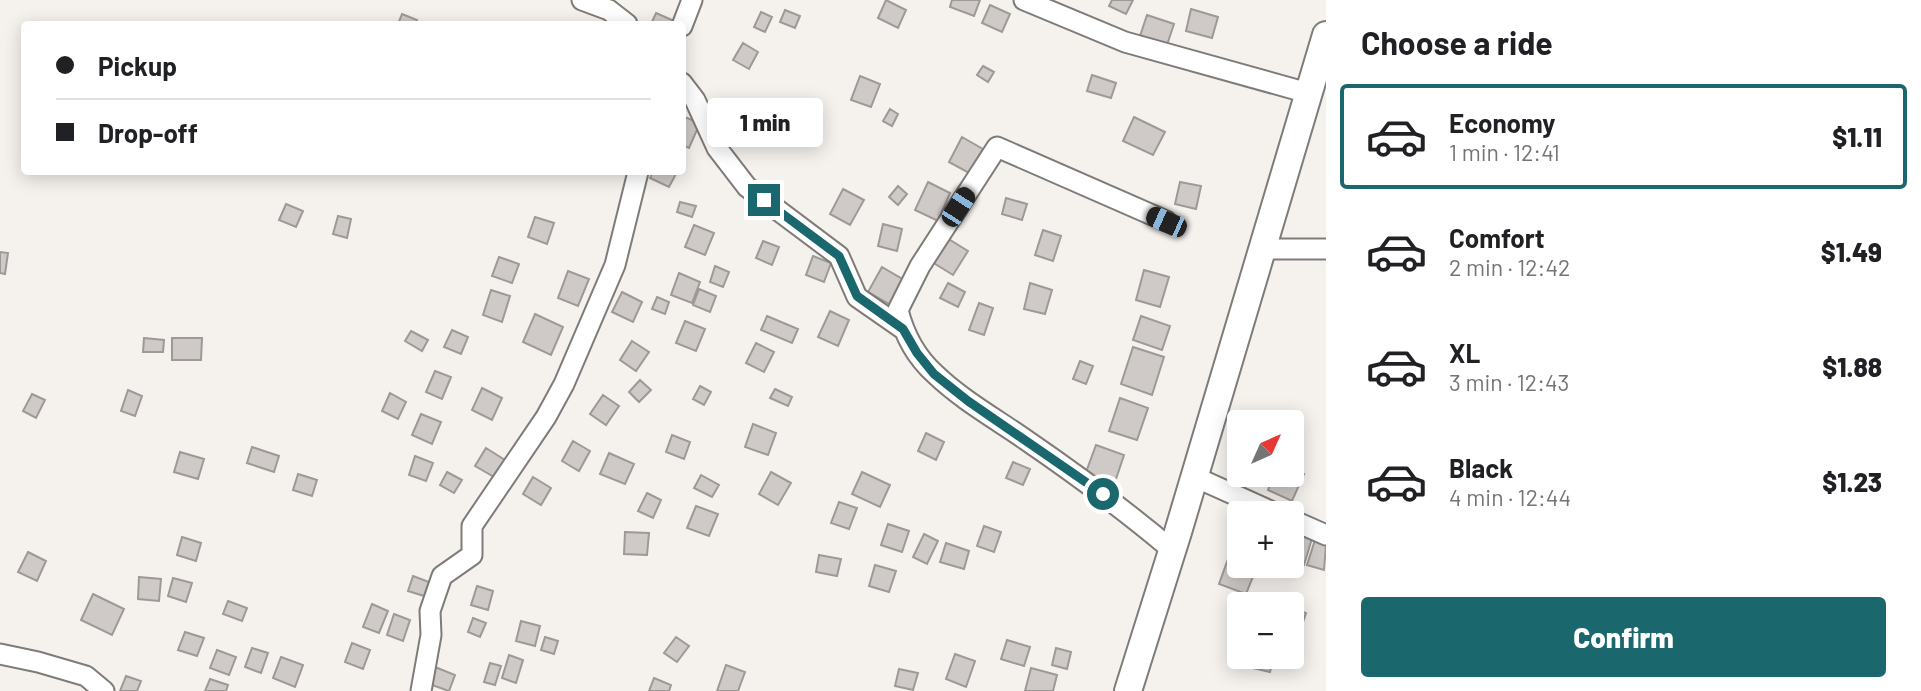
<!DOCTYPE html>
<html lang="en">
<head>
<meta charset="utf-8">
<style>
	body { margin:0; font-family:Barlow,sans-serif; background:#f2f2f2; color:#202124; height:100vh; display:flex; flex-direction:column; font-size:26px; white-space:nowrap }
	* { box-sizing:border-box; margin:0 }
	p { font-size:23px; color:#757577 }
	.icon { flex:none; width:38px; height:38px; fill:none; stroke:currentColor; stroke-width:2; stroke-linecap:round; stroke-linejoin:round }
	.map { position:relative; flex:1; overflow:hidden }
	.sheet { display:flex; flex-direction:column; background:#fff; width:595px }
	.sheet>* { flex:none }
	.guide { position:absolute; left:21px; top:21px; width:665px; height:154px; border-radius:7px; box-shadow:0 4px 18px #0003; display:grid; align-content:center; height:154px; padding:0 35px; background:#fff }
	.needle { width:46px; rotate:45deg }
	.controls { position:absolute; left:1227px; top:410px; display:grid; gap:14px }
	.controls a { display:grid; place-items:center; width:77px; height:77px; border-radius:7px; background:#fff; box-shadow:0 4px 18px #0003; font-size:35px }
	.end { position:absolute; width:32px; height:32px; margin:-16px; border:9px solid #1a686e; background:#fff; box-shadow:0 0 0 4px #fff }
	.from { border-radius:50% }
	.bubble { position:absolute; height:49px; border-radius:7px; background:#fff; box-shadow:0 4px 18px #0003; font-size:23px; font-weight:800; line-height:49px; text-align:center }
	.car { position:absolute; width:21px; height:42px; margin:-21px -10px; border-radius:9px; box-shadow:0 0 5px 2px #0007; background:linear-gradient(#222 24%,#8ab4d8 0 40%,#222 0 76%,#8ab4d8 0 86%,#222 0) }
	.guide b { display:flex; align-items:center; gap:24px; height:66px; font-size:26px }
	.guide b+b { border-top:2px solid #e0e0e0 }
	.guide i { width:18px; height:18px; background:#202124 }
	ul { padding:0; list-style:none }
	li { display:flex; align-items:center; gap:21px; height:105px; margin:0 14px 10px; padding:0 21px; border:4px solid transparent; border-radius:7px }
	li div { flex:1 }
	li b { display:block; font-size:26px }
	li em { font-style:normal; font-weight:800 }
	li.on { border-color:#1a686e }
	li>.icon { width:63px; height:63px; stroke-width:1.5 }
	h2 { padding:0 35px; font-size:32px; line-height:84px }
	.button { display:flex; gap:14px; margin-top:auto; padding:14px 35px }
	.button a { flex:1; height:80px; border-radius:7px; background:#1a686e; color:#fff; font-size:28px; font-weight:800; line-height:80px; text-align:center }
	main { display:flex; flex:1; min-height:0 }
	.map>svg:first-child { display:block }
	.building { fill:#cfcac8; stroke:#9d9997; stroke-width:2 }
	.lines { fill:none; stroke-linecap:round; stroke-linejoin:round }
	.minor-casing { stroke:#7e7b78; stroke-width:23 }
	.secondary-casing { stroke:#7e7b78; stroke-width:30 }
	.minor { stroke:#fff; stroke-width:19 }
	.secondary { stroke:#fff; stroke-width:26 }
	.route { stroke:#1a686e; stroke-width:9 }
</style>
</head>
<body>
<main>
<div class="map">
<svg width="1326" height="691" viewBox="0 0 1326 691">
	<rect width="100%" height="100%" fill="#f5f2ee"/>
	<path class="building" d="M886 0 906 10 898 28 878 18Z
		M952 0H980L974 16 950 7Z
		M1112 0H1133L1126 14 1109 6Z
		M990 5 1010 14 1002 32 982 23Z
		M1191 9 1218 17 1212 38 1186 31Z
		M785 10 800 16 795 28 780 22Z
		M761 12 772 17 765 32 754 27Z
		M656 13 672 20 670 24H651Z
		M402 14 417 20 415 24H398Z
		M1147 15 1174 24 1167 45 1140 36Z
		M743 43 758 52 749 69 733 60Z
		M983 66 994 72 988 82 977 75Z
		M1092 75 1116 83 1111 98 1087 91Z
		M860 76 880 84 871 107 851 100Z
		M890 109 898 114 892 126 883 121Z
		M682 116 700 123 689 148 682 145Z
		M1134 117 1165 132 1153 155 1123 141Z
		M962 137 983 149 969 173 949 162Z
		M653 172H677L669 187 650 178Z
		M928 182 950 193 938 221 915 210Z
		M1180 182 1201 186 1196 209 1175 204Z
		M898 186 907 194 898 205 889 197Z
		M843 189 864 200 850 225 830 214Z
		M1006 198 1027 204 1022 220 1002 214Z
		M680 202 696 206 692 217 677 212Z
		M286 204 303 211 296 227 279 220Z
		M338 216 351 219 347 238 333 234Z
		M535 217 554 223 547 244 528 237Z
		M883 224 902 229 897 251 878 246Z
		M694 225 714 233 705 255 685 247Z
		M1043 230 1061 236 1053 261 1035 255Z
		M947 238 968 251 953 275 932 262Z
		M763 241 779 247 772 265 756 258Z
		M0 252 8 253 5 274 0 273Z
		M813 256 831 263 824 282 806 275Z
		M499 257 519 264 512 283 492 276Z
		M715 266 729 272 723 287 710 282Z
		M882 267 904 280 891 305 868 292Z
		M1144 270 1169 277 1160 307 1136 300Z
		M568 271 589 279 578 306 558 298Z
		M679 273 700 282 692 303 671 295Z
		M948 283 965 292 958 307 940 298Z
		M1030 283 1052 290 1045 314 1024 309Z
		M699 289 716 296 710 312 693 305Z
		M491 290 510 296 502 322 483 315Z
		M622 292 642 302 633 322 612 312Z
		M657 297 669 302 665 314 652 309Z
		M979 303 993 308 984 335 969 330Z
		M830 311 849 320 838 346 818 337Z
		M535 314 563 327 551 355 523 342Z
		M767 316 798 329 792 343 761 330Z
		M1141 316 1170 326 1162 350 1133 340Z
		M685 321 705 329 696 351 676 343Z
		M452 330 468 337 461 354 444 347Z
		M411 331 428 340 422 351 405 341Z
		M144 338 164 340 163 352H143Z
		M172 338H202L201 360H172Z
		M632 341 649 352 636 371 620 360Z
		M756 343 774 352 764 372 746 363Z
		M1133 347 1164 357 1152 395 1121 384Z
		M1080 361 1093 366 1086 384 1073 379Z
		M435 371 451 377 442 399 426 392Z
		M640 380 651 390 639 402 629 392Z
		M700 386 711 392 704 405 693 399Z
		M482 388 502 398 492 420 472 410Z
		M775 389 792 397 788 406 770 398Z
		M128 390 142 396 135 416 121 411Z
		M390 393 406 402 398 419 382 411Z
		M32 394 45 400 36 418 23 411Z
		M603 395 619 406 606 425 590 414Z
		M1120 398 1148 408 1137 440 1109 431Z
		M421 414 441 422 432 444 412 435Z
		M753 424 776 433 768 455 745 447Z
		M926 433 944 442 936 460 918 451Z
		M672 435 690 442 684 459 666 452Z
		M573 441 590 451 579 471 562 461Z
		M1096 445 1124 455 1114 485 1085 475Z
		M252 447 279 456 274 472 247 463Z
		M486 448 505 460 494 477 475 466Z
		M180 452 204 459 198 479 174 472Z
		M609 453 634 464 625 484 600 474Z
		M415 456 433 463 426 481 409 475Z
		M1013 462 1030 469 1023 485 1006 478Z
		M1292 468 1304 474 1292 501 1268 490 1274 474H1292Z
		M447 472 462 480 454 493 440 485Z
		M771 472 791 483 778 505 759 494Z
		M862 472 890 485 880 507 852 494Z
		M298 474 317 480 312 496 293 490Z
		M701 475 719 485 712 497 694 488Z
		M533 477 551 488 541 505 523 494Z
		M647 493 661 500 653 518 638 511Z
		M839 502 857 508 849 529 831 523Z
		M696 506 718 514 709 536 687 528Z
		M888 524 909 531 902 552 881 545Z
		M984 526 1001 532 994 552 977 546Z
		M1296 529 1313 535 1304 565 1292 561V544Z
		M625 532 649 533 647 555 624 554Z
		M924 534 938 541 927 564 913 557Z
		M182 537 201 543 196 561 177 555Z
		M1315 540 1326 544 1324 570 1307 565Z
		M946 543 969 551 964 569 940 562Z
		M28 552 46 561 37 581 18 572Z
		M819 555 841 559 837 576 816 572Z
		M1228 559 1239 563V565L1256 569 1246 594 1219 584Z
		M875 565 896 571 889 592 869 586Z
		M413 576 429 582 424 596 408 591Z
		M139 577 161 579 159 601 138 599Z
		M173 578 192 583 186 602 168 596Z
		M477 586 493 591 488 610 471 605Z
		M93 594 124 609 112 635 81 620Z
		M228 601 247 608 242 621 223 614Z
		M372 604 388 611 379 633 363 627Z
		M1292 608 1306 613 1298 637 1292 635Z
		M394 614 410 620 403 641 387 635Z
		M473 618 486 623 480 637 468 632Z
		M521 621 540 626 535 646 516 641Z
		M185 632 204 638 197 656 178 650Z
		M545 637 558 641 554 654 541 650Z
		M676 637 689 646 677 662 664 653Z
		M1007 640 1030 647 1024 666 1001 659Z
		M1237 642 1239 656H1253L1250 667 1232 662Z
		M352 643 370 650 363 669 345 662Z
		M252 648 268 653 261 673 245 667Z
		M1056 648 1071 652 1067 669 1052 665Z
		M1292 648 1300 650 1296 663 1276 656H1292Z
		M217 650 236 657 229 675 210 668Z
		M955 654 975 661 966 687 946 679Z
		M509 655 523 660 516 683 502 678Z
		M1256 656H1274L1270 672 1253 668Z
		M281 657 303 665 295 687 273 678Z
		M490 663 501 666 495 685 484 682Z
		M726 665 745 672 738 691H717Z
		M435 667 455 675 449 691 429 684Z
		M1031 668 1057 675 1053 691H1025Z
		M899 669 918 673 913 690 895 686Z
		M126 676 141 681 137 691H120Z
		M654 678 671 685 669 691H649Z
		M210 679 228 685 226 691H205Z"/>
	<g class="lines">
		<defs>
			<path id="minor" d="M582 0 609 10 627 24
				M1024 0 1125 42 1308 93
				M682 26 692 0
				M682 83 695 100 717 148 747 187 839 256 857 297 903 329
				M1166 221 997 147 920 266 898 310C904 334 916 357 935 374 962 400 996 419 1026 440 1077 475 1126 511 1172 550
				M1262 249H1326
				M1195 477 1275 513
				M1292 520 1326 535
				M0 654 38 662 86 676 104 691
				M421 691 431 635 430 611 442 576 472 555V526L546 417 564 384 615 265 638 172"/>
			<path id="secondary" d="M1128 691 1178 532 1326 35"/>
		</defs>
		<use href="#minor" class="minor-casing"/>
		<use href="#secondary" class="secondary-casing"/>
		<use href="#minor" class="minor"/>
		<use href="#secondary" class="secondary"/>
	</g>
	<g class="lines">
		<path class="route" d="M764 200 839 256 857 296 903 329 917 353 934 374 968 401 1103 494"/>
	</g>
</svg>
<div class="controls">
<a><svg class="needle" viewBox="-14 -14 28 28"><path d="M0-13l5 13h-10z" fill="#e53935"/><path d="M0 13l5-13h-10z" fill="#757577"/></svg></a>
<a>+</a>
<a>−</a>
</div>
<i class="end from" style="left:1103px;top:494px"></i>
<i class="end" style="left:764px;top:200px"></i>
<div class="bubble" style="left:707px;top:98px;width:116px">1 min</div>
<i class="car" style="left:958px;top:207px;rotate:33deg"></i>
<i class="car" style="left:1166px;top:222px;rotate:294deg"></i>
<div class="guide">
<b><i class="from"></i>Pickup</b>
<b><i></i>Drop-off</b>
</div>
</div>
<section class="sheet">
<h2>Choose a ride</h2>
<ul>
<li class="on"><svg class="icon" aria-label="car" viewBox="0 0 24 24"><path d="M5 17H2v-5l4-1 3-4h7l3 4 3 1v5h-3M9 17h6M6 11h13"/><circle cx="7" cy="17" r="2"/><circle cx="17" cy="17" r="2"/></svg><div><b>Economy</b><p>1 min · 12:41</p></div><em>$1.11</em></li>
<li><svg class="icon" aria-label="car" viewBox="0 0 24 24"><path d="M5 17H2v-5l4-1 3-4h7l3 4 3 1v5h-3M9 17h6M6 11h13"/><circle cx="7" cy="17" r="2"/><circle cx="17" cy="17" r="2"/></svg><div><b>Comfort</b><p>2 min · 12:42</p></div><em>$1.49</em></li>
<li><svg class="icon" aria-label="car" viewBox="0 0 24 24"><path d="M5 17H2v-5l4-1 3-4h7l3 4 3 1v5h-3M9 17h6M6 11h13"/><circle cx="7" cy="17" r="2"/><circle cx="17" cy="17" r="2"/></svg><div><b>XL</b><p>3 min · 12:43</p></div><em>$1.88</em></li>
<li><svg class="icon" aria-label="car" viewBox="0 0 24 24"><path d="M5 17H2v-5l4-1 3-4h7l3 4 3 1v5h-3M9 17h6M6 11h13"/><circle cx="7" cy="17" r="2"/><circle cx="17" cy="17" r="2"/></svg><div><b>Black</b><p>4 min · 12:44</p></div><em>$1.23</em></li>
</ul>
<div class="button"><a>Confirm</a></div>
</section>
</main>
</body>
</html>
